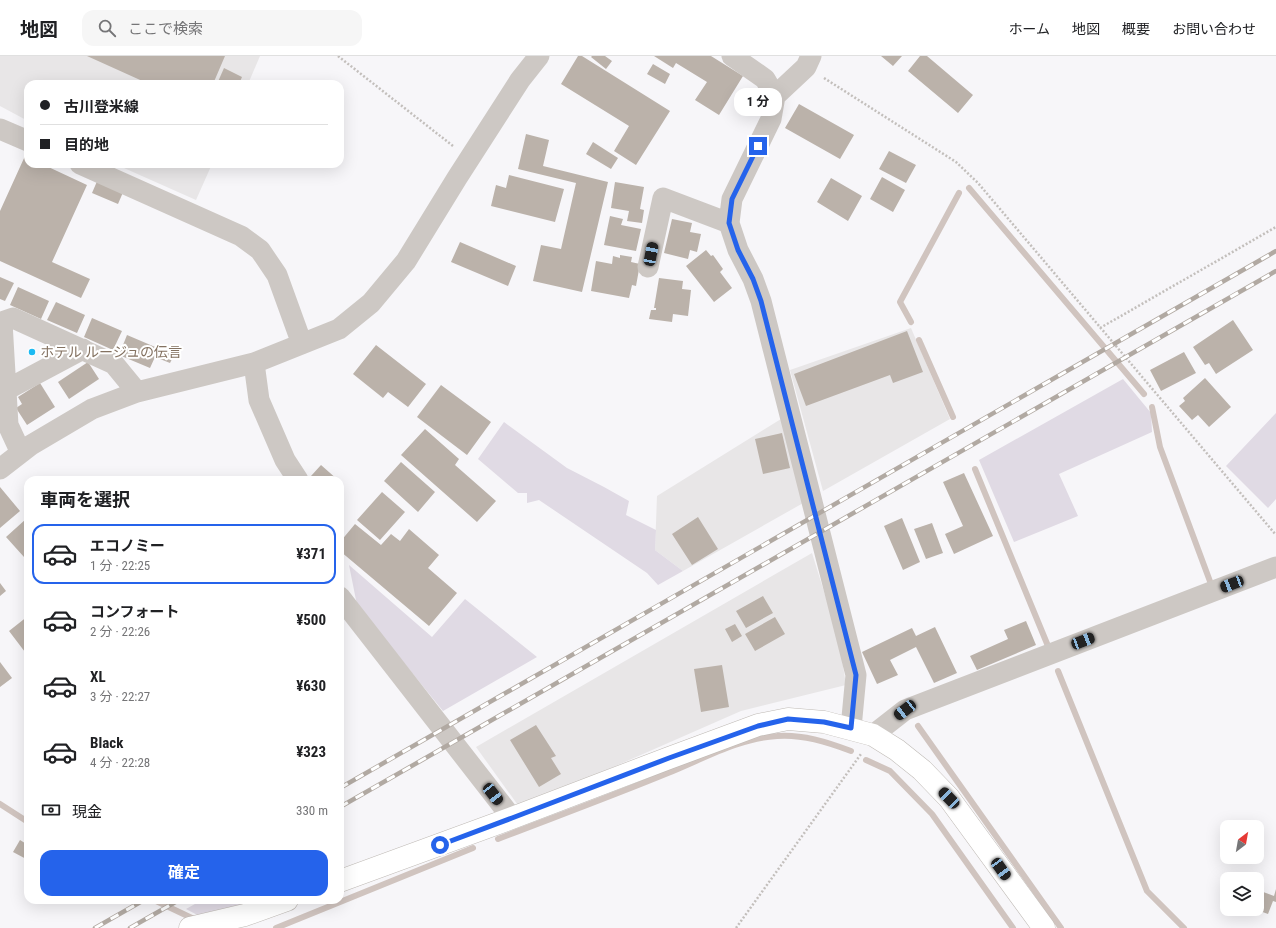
<!DOCTYPE html>
<html lang="ja">
<head>
<meta charset="utf-8">
<style>
	body { margin:0; font-family:"Roboto Condensed","Noto Sans JP",sans-serif; background:#f6f6f6; color:#202124; height:100vh; display:flex; flex-direction:column; font-size:15px; white-space:nowrap }
	* { box-sizing:border-box; margin:0 }
	p { font-size:13px; color:#757577 }
	.icon { flex:none; width:22px; height:22px; fill:none; stroke:currentColor; stroke-width:2; stroke-linecap:round; stroke-linejoin:round }
	.map { position:relative; flex:1; overflow:hidden }
	.panel { position:absolute; left:24px; top:420px; width:320px; height:428px; display:flex; flex-direction:column; background:#fff; border-radius:12px; box-shadow:0 4px 16px #0002 }
	.panel>* { flex:none }
	.guide { position:absolute; left:24px; top:24px; width:320px; height:88px; border-radius:12px; box-shadow:0 4px 16px #0002; display:grid; align-content:center; height:88px; padding:0 16px; background:#fff }
	.needle { width:26px; rotate:31deg }
	.tools { position:absolute; left:1220px; top:764px; display:grid; gap:8px }
	.tools a { display:grid; place-items:center; width:44px; height:44px; border-radius:8px; background:#fff; box-shadow:0 4px 16px #0002; font-size:20px }
	.end { position:absolute; width:18px; height:18px; margin:-9px; border:5px solid #2563eb; background:#fff; box-shadow:0 0 0 2px #fff }
	.from { border-radius:50% }
	.bubble { position:absolute; height:28px; border-radius:12px; background:#fff; box-shadow:0 4px 16px #0002; font-size:13px; font-weight:700; line-height:28px; text-align:center }
	.car { position:absolute; width:12px; height:24px; margin:-12px -6px; border-radius:5px; box-shadow:0 0 3px 1px #0007; background:linear-gradient(#222 24%,#8ab4d8 0 40%,#222 0 76%,#8ab4d8 0 86%,#222 0) }
	.guide b { display:flex; align-items:center; gap:14px; height:38px; font-size:15px }
	.guide b+b { border-top:1px solid #e0e0e0 }
	.guide i { width:10px; height:10px; background:#202124 }
	ul { padding:0; list-style:none }
	li { display:flex; align-items:center; gap:12px; height:60px; margin:0 8px 6px; padding:0 8px; border:2px solid transparent; border-radius:12px }
	li div { flex:1 }
	li b { display:block; font-size:15px }
	li em { font-style:normal; font-weight:700 }
	li.current { border-color:#2563eb }
	li>.icon { width:36px; height:36px; stroke-width:1.5 }
	h2 { padding:0 16px; font-size:18px; line-height:48px }
	.pay { display:flex; align-items:center; gap:10px; height:44px; padding:0 16px; font-size:15px }
	.pay p { margin-inline-start:auto }
	.cta { display:flex; gap:8px; margin-top:auto; padding:8px 16px }
	.cta a { flex:1; height:46px; border-radius:12px; background:#2563eb; color:#fff; font-size:16px; font-weight:700; line-height:46px; text-align:center }
	header { display:flex; align-items:center; gap:24px; box-sizing:border-box; height:56px; padding:0 20px; background:#fff; border-bottom:1px solid #e0e0e0 }
	header strong { font-size:19px }
	nav { display:flex; gap:22px; margin-inline-start:auto; font-size:14px }
	.search { width:280px; height:36px; background:#f6f6f6; display:flex; align-items:center; gap:10px; box-sizing:border-box; padding:0 14px; border-radius:12px; color:#757577; font-size:15px }
	.map>svg:first-child { display:block }
	.built { fill:#e8e6e7 }
	.green { fill:#e0dae4 }
	.lines { fill:none; stroke-linecap:round; stroke-linejoin:round }
	.stream { stroke:#d0c4bf; stroke-width:6 }
	.building { fill:#bbb2aa }
	.major-casing { stroke:#bfbab5; stroke-width:23 }
	.path { stroke:#c3bfbc; stroke-width:2.5; stroke-dasharray:2 2; stroke-linecap:butt }
	.minor { stroke:#cdc8c4; stroke-width:21 }
	.major { stroke:#fff; stroke-width:22 }
	.rail-casing { stroke:#b1a9a2; stroke-width:4.5 }
	.rail { stroke:#fff; stroke-width:3; stroke-dasharray:9; stroke-linecap:butt }
	.route { stroke:#2563eb; stroke-width:5 }
	.poi-dot { fill:#1dbaf3; stroke:#fff; stroke-width:1.5 }
	.labels { text-anchor:middle; stroke-width:4; stroke-linejoin:round; paint-order:stroke }
	.poi-label { font-size:14px; fill:#847261; stroke:#fff; text-anchor:start }
</style>
</head>
<body>
<header>
<strong>地図</strong>
<div class="search"><svg class="icon" aria-label="search" viewBox="0 0 24 24"><circle cx="10" cy="10" r="6"/><path d="M15 15l6 6"/></svg>ここで検索</div>
<nav><a>ホーム</a><a>地図</a><a>概要</a><a>お問い合わせ</a></nav>
</header>
<div class="map">
<svg width="1276" height="872" viewBox="0 0 1276 872">
	<rect width="100%" height="100%" fill="#f7f6f9"/>
	<path class="built" d="M0 0H260L248 28H28V65L0 50Z
		M115 108H212L196 144Z
		M911 272 950 363 823 435 790 314Z
		M781 363 805 446 683 515 655 494 657 440Z
		M812 497 839 584 846 629 741 655 520 752 476 691Z"/>
	<path class="green" d="M1123 323 1151 357 1152 376 1059 418 1078 460 1014 486 979 404Z
		M1276 357V443L1268 452 1226 410Z
		M504 366 567 412 604 431 629 445 626 459 656 474 655 494 683 515 658 529 647 517 539 444 527 447V437H518L478 403Z
		M349 509 432 581 465 543 537 601 443 655 357 549Z
		M202 844H255L203 862 186 853Z"/>
	<g class="lines">
		<path class="stream" d="M969 132 1144 338
			M911 266 900 246 959 137
			M919 284 953 361
			M1152 351 1160 391 1211 528
			M975 413 1048 590
			M1058 615 1147 835 1184 872
			M918 670 1061 872
			M866 704 890 715 932 758 1013 872
			M0 748 28 766
			M498 783C555 761 612 740 668 717 703 703 739 682 777 680 802 678 827 686 851 695
			M154 844 196 864
			M276 872 473 792"/>
	</g>
	<path class="building" d="M87 0H225L213 28H149Z
		M578 0H582L670 55 636 109 614 95 629 70 561 28Z
		M592 0H605L612 5 606 13 591 1Z
		M654 0H711L743 20 719 59 695 44 707 26 676 7 673 12Z
		M881 0H902L893 10Z
		M920 0H927L973 39 958 57 908 15Z
		M653 8 670 18 665 28 647 18Z
		M224 12 242 21 239 28H217Z
		M799 48 854 79 840 103 785 72Z
		M526 78 549 84 543 110 608 126 582 236 533 225 541 189 561 193 576 127 518 113Z
		M593 86 618 102 611 113 586 98Z
		M889 95 916 109 906 127 879 113Z
		M25 100 28 102V108H42L87 129 52 206 90 223 81 242 0 205V155Z
		M509 119 564 133 555 166 491 150 496 129 506 132Z
		M882 121 905 134 893 156 870 143Z
		M831 122 862 140 848 165 817 146Z
		M98 123 124 134 118 148 92 137Z
		M615 126 644 131 640 153 644 154 642 167 627 165 629 155 611 152Z
		M610 160 623 163 621 169 641 173 636 195 604 189Z
		M672 163 692 167 690 176 701 178 697 196 690 194 688 203 664 197Z
		M460 186 516 210 508 230 451 206Z
		M706 194 711 200 713 199 723 213 720 216 732 232 714 246 686 210Z
		M620 199 632 201 631 206 640 208 636 230 632 229 629 242 591 235 596 205 612 208 613 200 620 202Z
		M0 221 14 227 5 245 0 243Z
		M659 222 683 225 682 233 691 234 688 260 673 258 672 266 649 263 651 254H656V252H654Z
		M18 231 49 245 41 263 10 249Z
		M56 246 85 259 77 277 47 264Z
		M92 262 122 275 113 294 84 281Z
		M1233 264 1253 294 1216 318 1209 307 1205 309 1193 291Z
		M907 275 923 316 893 327 890 319 806 350 794 318Z
		M127 279 174 299 170 307 155 301 150 312 119 299Z
		M376 289 426 328 408 351 388 336 383 342 353 318Z
		M1184 296 1196 317 1161 335 1150 314Z
		M88 306 99 323 69 343 58 326Z
		M1205 322 1231 351 1209 371 1198 359 1192 364 1179 350 1185 345 1183 342Z
		M40 327 55 351 27 369 16 352 22 348 18 341Z
		M441 329 491 366 467 399 417 361Z
		M425 373 459 403 455 409 496 445 477 466 401 399Z
		M782 377 790 412 763 418 755 383Z
		M401 406 435 436 418 456 384 425Z
		M321 409 338 424H315L311 420Z
		M964 417 993 480 954 498 945 478 963 470 943 426Z
		M0 431 20 455 0 472Z
		M382 436 405 456 380 484 357 464Z
		M698 461 718 493 692 509 672 478Z
		M902 462 920 506 903 514 884 470Z
		M26 463 28 466V498L24 501 6 481Z
		M932 467 943 497 926 503 914 473Z
		M355 468 381 489 391 478 400 485 409 473 439 499 428 512 457 537 429 570 340 495V486Z
		M0 527 6 535 0 540Z
		M763 540 773 557 746 572 736 555Z
		M28 560V600L9 575Z
		M775 561 785 578 755 595 745 578Z
		M1026 565 1036 589 977 614 970 600 1008 583 1004 574Z
		M735 568 742 580 732 586 725 573Z
		M935 571 957 617 934 627 916 591 890 604 898 619 877 628 862 596 912 572 916 580Z
		M0 606 12 622 0 631Z
		M722 609 729 651 701 656 694 613Z
		M536 669 556 700 551 702 561 718 539 731 510 684Z
		M20 784 28 789V804L13 796Z
		M1276 833V846L1273 845 1268 858 1257 854V837L1258 834 1274 840Z"/>
	<g class="lines">
		<defs>
			<path id="major" d="M340 825 512 762 669 702 758 669 788 663 824 666 873 679 897 694 922 714 949 742 1044 872
				M190 872 245 859 287 844"/>
		</defs>
		<use href="#major" class="major-casing"/>
		<path class="path" d="M338 0 453 90
			M824 22 956 106 978 127 1276 479
			M1100 272 1276 171
			M736 872 861 698"/>
		<path class="minor" d="M732 0 765 23 775 40 771 63 732 143 729 167 738 194 753 223 761 245 856 619 851 672
			M775 40 806 11 811 0
			M0 73 28 85
			M80 108 241 180 260 194 277 219 302 288
			M648 211 663 142 729 167
			M254 307 259 344 285 404 298 424
			M6 334 83 293
			M21 397 8 369 2 266 13 262 114 308 137 336
			M0 413 31 389 92 353 137 336 254 307 339 273 371 247 406 205 457 122 520 24 539 0
			M340 541 512 762
			M873 679 905 654 1276 511"/>
		<use href="#major" class="major"/>
		<defs>
			<path id="rail" d="M340 732 1276 195
				M340 751 1276 215
				M95 872 144 844
				M130 872 179 844"/>
		</defs>
		<use href="#rail" class="rail-casing"/>
		<use href="#rail" class="rail"/>
	</g>
	<g class="lines">
		<path class="route" d="M440 789 512 762 669 702 758 670 788 663 824 666 851 672 856 619 761 245 753 223 738 194 729 167 732 143 758 90"/>
	</g>
	<circle class="poi-dot" cx="32" cy="296" r="4"/>
	<g class="labels">
		<g class="poi-label">
			<text x="40" y="301">ホテル ルージュの伝言</text>
		</g>
	</g>
</svg>
<div class="tools">
<a><svg class="needle" viewBox="-14 -14 28 28"><path d="M0-13l5 13h-10z" fill="#e53935"/><path d="M0 13l5-13h-10z" fill="#757577"/></svg></a>
<a><svg class="icon" aria-label="layers" viewBox="0 0 24 24"><path d="M12 4l9 5-9 5-9-5zM3 14l9 5 9-5"/></svg></a>
</div>
<i class="end from" style="left:440px;top:789px"></i>
<i class="end" style="left:758px;top:90px"></i>
<div class="bubble" style="left:734px;top:32px;width:48px">1 分</div>
<i class="car" style="left:651px;top:198px;rotate:11deg"></i>
<i class="car" style="left:1232px;top:528px;rotate:249deg"></i>
<i class="car" style="left:1083px;top:585px;rotate:69deg"></i>
<i class="car" style="left:905px;top:654px;rotate:232deg"></i>
<i class="car" style="left:493px;top:738px;rotate:142deg"></i>
<i class="car" style="left:949px;top:742px;rotate:316deg"></i>
<i class="car" style="left:1001px;top:813px;rotate:144deg"></i>
<div class="guide">
<b><i class="from"></i>古川登米線</b>
<b><i></i>目的地</b>
</div>
<section class="panel">
<h2>車両を選択</h2>
<ul>
<li class="current"><svg class="icon" aria-label="car" viewBox="0 0 24 24"><path d="M5 17H2v-5l4-1 3-4h7l3 4 3 1v5h-3M9 17h6M6 11h13"/><circle cx="7" cy="17" r="2"/><circle cx="17" cy="17" r="2"/></svg><div><b>エコノミー</b><p>1 分 · 22:25</p></div><em>¥371</em></li>
<li><svg class="icon" aria-label="car" viewBox="0 0 24 24"><path d="M5 17H2v-5l4-1 3-4h7l3 4 3 1v5h-3M9 17h6M6 11h13"/><circle cx="7" cy="17" r="2"/><circle cx="17" cy="17" r="2"/></svg><div><b>コンフォート</b><p>2 分 · 22:26</p></div><em>¥500</em></li>
<li><svg class="icon" aria-label="car" viewBox="0 0 24 24"><path d="M5 17H2v-5l4-1 3-4h7l3 4 3 1v5h-3M9 17h6M6 11h13"/><circle cx="7" cy="17" r="2"/><circle cx="17" cy="17" r="2"/></svg><div><b>XL</b><p>3 分 · 22:27</p></div><em>¥630</em></li>
<li><svg class="icon" aria-label="car" viewBox="0 0 24 24"><path d="M5 17H2v-5l4-1 3-4h7l3 4 3 1v5h-3M9 17h6M6 11h13"/><circle cx="7" cy="17" r="2"/><circle cx="17" cy="17" r="2"/></svg><div><b>Black</b><p>4 分 · 22:28</p></div><em>¥323</em></li>
</ul>
<div class="pay"><svg class="icon" aria-label="cash" viewBox="0 0 24 24"><path d="M3 7h18v10H3z"/><circle cx="12" cy="12" r="2"/></svg>現金<p>330 m</p></div>
<div class="cta"><a>確定</a></div>
</section>
</div>
</body>
</html>
